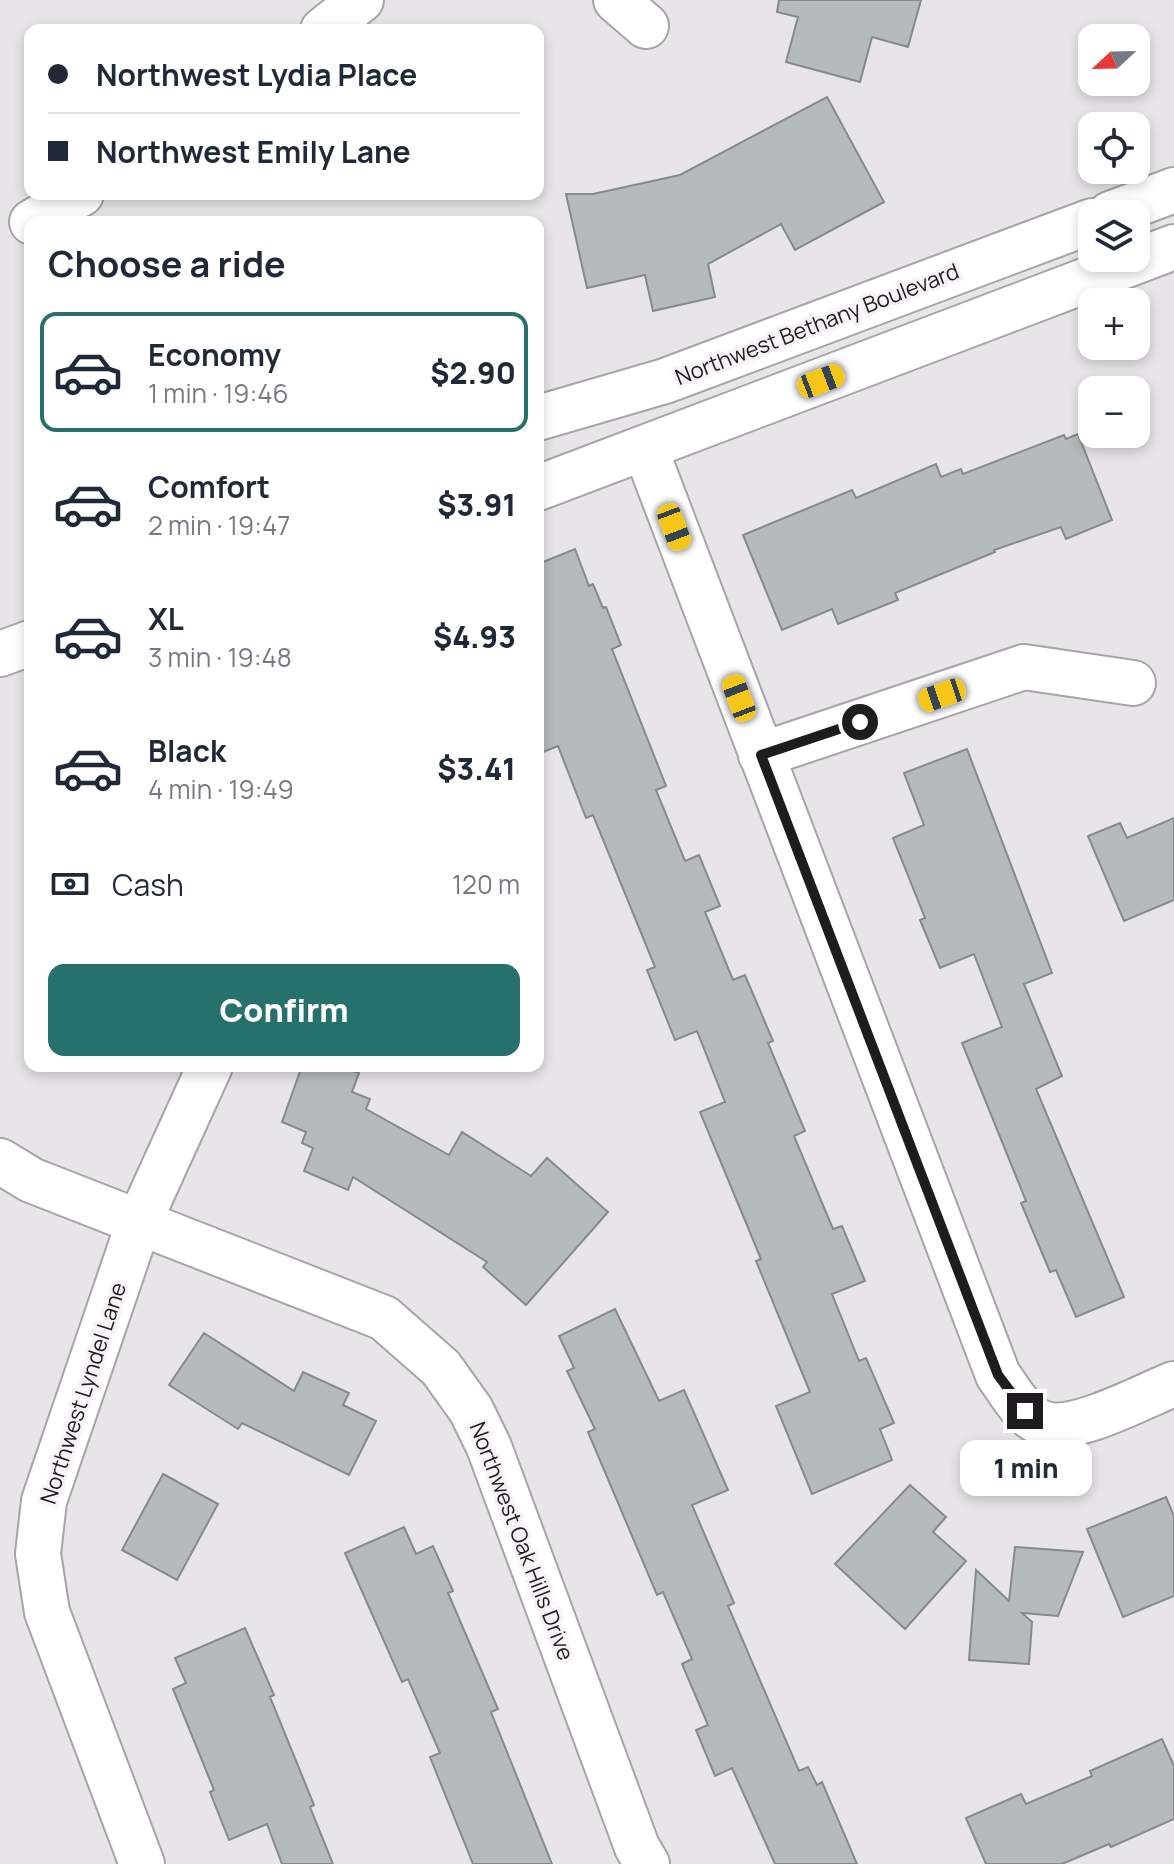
<!DOCTYPE html>
<html lang="en">
<head>
<meta charset="utf-8">
<style>
	body { margin:0; font-family:Manrope,sans-serif; background:#f6f6f7; color:#1f2937; height:100vh; display:flex; flex-direction:column; font-size:30px; white-space:nowrap }
	* { box-sizing:border-box; margin:0 }
	p { font-size:26px; color:#747a83 }
	.icon { flex:none; width:44px; height:44px; fill:none; stroke:currentColor; stroke-width:2; stroke-linecap:round; stroke-linejoin:round }
	.map { position:relative; flex:1; overflow:hidden }
	.drawer { position:absolute; left:24px; top:216px; width:520px; height:856px; display:flex; flex-direction:column; background:#fff; border-radius:16px; box-shadow:0 4px 12px #0003 }
	.drawer>* { flex:none }
	.guide { position:absolute; left:24px; top:24px; width:520px; height:176px; border-radius:16px; box-shadow:0 4px 12px #0003; display:grid; align-content:center; height:176px; padding:0 24px; background:#fff }
	.needle { width:52px; rotate:248deg }
	.tools { position:absolute; left:1078px; top:24px; display:grid; gap:16px }
	.tools a { display:grid; place-items:center; width:72px; height:72px; border-radius:16px; background:#fff; box-shadow:0 4px 12px #0003; font-size:40px }
	.end { position:absolute; width:36px; height:36px; margin:-18px; border:10px solid #1e1c1e; background:#fff; box-shadow:0 0 0 4px #fff }
	.from { border-radius:50% }
	.bubble { position:absolute; height:56px; border-radius:16px; background:#fff; box-shadow:0 4px 12px #0003; font-size:26px; font-weight:800; line-height:56px; text-align:center }
	.car { position:absolute; width:24px; height:48px; margin:-24px -12px; border-radius:10px; box-shadow:0 0 6px 2px #0007; background:linear-gradient(#f5c518 24%,#345 0 40%,#f5c518 0 76%,#345 0 86%,#f5c518 0) }
	.guide b { display:flex; align-items:center; gap:28px; height:76px; font-size:30px }
	.guide b+b { border-top:2px solid #e0e1e3 }
	.guide i { width:20px; height:20px; background:#1f2937 }
	ul { padding:0; list-style:none }
	li { display:flex; align-items:center; gap:24px; height:120px; margin:0 16px 12px; padding:0 8px; border:4px solid transparent; border-radius:16px }
	li div { flex:1 }
	li b { display:block; font-size:30px }
	li em { font-style:normal; font-weight:800 }
	li.current { border-color:#27716c }
	li>.icon { width:72px; height:72px; stroke-width:1.5 }
	h2 { padding:0 24px; font-size:36px; line-height:96px }
	.pay { display:flex; align-items:center; gap:20px; height:88px; padding:0 24px; font-size:30px }
	.pay p { margin-inline-start:auto }
	.primary-button { display:flex; gap:16px; margin-top:auto; padding:16px 24px }
	.primary-button a { flex:1; height:92px; border-radius:16px; background:#27716c; color:#fff; font-size:32px; font-weight:800; line-height:92px; text-align:center }
	.map>svg:first-child { display:block }
	.building { fill:#b5baba; stroke:#858a8a; stroke-width:2 }
	.lines { fill:none; stroke-linecap:round; stroke-linejoin:round }
	.minor-casing { stroke:#a7a4a7; stroke-width:48 }
	.major-casing { stroke:#a7a4a7; stroke-width:48 }
	.minor { stroke:#fff; stroke-width:44 }
	.major { stroke:#fff; stroke-width:44 }
	.route { stroke:#1e1c1e; stroke-width:10 }
	.labels { text-anchor:middle; stroke-width:7; stroke-linejoin:round; paint-order:stroke }
	.street-label { font-size:22px; fill:#1e1c1e; stroke:#f6f2f6 }
</style>
</head>
<body>
<div class="map">
<svg width="1174" height="1864" viewBox="0 0 1174 1864">
	<rect width="100%" height="100%" fill="#e8e5e8"/>
	<path class="building" d="M779 0H921L908 47 872 37 860 82 786 62 798 17 777 12Z
		M827 97 884 202 795 250 781 224 708 264 715 297 653 311 645 275 587 288 566 194H593L680 175Z
		M1078 434 1112 520 1066 539 1061 527 994 550 995 552 895 593 898 600 838 624 832 609 782 630 743 535 852 490 856 498 936 464 941 477 961 469 963 474 1064 435 1066 439Z
		M575 549 589 586 593 584 603 608 606 607 621 645 612 649 666 786 656 790 685 861 699 855 720 906 705 912 733 980 745 975 773 1041 768 1043 805 1131 794 1136 833 1229 842 1226 865 1281 832 1294 859 1361 866 1358 894 1423 880 1429 892 1460 812 1494 776 1406 810 1392 756 1261 761 1259 700 1112 725 1102 697 1031 675 1040 647 970 655 967 593 815 586 818 558 746 538 754V564Z
		M967 749 1052 973 1024 984 1062 1076 1036 1089 1124 1297 1076 1317 1056 1270 1050 1272 1021 1203 1026 1201 962 1043 1002 1027 974 954 940 968 920 920 925 918 893 838 924 825 904 773Z
		M1174 818V900L1124 921 1088 836 1120 823 1127 838Z
		M302 1066H338L359 1073 352 1092 370 1099 366 1109 449 1155 462 1132 531 1176 547 1158 608 1212 526 1305 483 1267 487 1262 353 1177 348 1190 304 1171 313 1148 302 1143 306 1132 282 1122Z
		M615 1309 659 1401 684 1390 728 1490 692 1505 734 1603 728 1606 799 1771 808 1767 817 1785 822 1782 857 1864H775L732 1768 715 1776 696 1730 708 1725 682 1664 692 1659 663 1592 657 1595 588 1432 595 1429 567 1371 574 1368 559 1336Z
		M204 1333 294 1391 303 1372 349 1393 343 1405 376 1421 349 1475 242 1423 238 1429 169 1385Z
		M163 1474 218 1504 177 1580 122 1550Z
		M910 1485 946 1517 933 1532 966 1561 905 1629 835 1564Z
		M1166 1497 1174 1516V1596L1123 1617 1087 1529Z
		M404 1527 416 1554 433 1546 453 1591 448 1593 498 1709 491 1712 552 1864H473L430 1757 440 1753 408 1679 402 1682 345 1553Z
		M1015 1547 1083 1552 1058 1616 1022 1613 1032 1622 1029 1664 969 1660 976 1570 1009 1601Z
		M245 1628 274 1695 270 1697 314 1805 310 1807 333 1864H282L267 1824 229 1840 210 1792 214 1790 173 1689 186 1683 175 1658Z
		M1162 1739 1174 1766V1819L1111 1847 1109 1844 1062 1864H986L966 1818 1021 1794 1026 1804 1092 1776 1090 1771Z"/>
	<g class="lines">
		<defs>
			<path id="minor" d="M616 0 646 26
				M323 30 361 0
				M32 222 81 194
				M645 448 998 1375C1010 1391 1024 1419 1045 1424 1076 1433 1143 1396 1174 1384
				M761 755 1024 667 1133 683
				M0 1161 31 1180 384 1318 441 1368 471 1410 489 1447 637 1847 647 1864
				M142 1864 47 1612 38 1554 44 1501 139 1222 210 1066"/>
			<path id="major" d="M1110 214 1174 190
				M538 418 665 381 1092 221
				M538 488 1174 247
				M0 654 30 643"/>
		</defs>
		<use href="#minor" class="minor-casing"/>
		<use href="#major" class="major-casing"/>
		<use href="#minor" class="minor"/>
		<use href="#major" class="major"/>
	</g>
	<g class="lines">
		<path class="route" d="M860 722 761 755 998 1375 1025 1411"/>
	</g>
	<g class="labels">
		<g class="street-label">
			<text transform="translate(817 324) rotate(-21)" y="8">Northwest Bethany Boulevard</text>
			<text transform="translate(83 1393) rotate(-72)" y="8">Northwest Lyndel Lane</text>
			<text transform="translate(522 1541) rotate(69)" y="8">Northwest Oak Hills Drive</text>
		</g>
	</g>
</svg>
<div class="tools">
<a><svg class="needle" viewBox="-14 -14 28 28"><path d="M0-13l5 13h-10z" fill="#e53935"/><path d="M0 13l5-13h-10z" fill="#747a83"/></svg></a>
<a><svg class="icon" aria-label="locate" viewBox="0 0 24 24"><circle cx="12" cy="12" r="6"/><path d="M12 2v4M12 18v4M2 12h4M18 12h4"/></svg></a>
<a><svg class="icon" aria-label="layers" viewBox="0 0 24 24"><path d="M12 4l9 5-9 5-9-5zM3 14l9 5 9-5"/></svg></a>
<a>+</a>
<a>−</a>
</div>
<i class="end from" style="left:860px;top:722px"></i>
<i class="end" style="left:1025px;top:1411px"></i>
<div class="bubble" style="left:960px;top:1440px;width:132px">1 min</div>
<i class="car" style="left:821px;top:381px;rotate:69deg"></i>
<i class="car" style="left:674px;top:527px;rotate:159deg"></i>
<i class="car" style="left:942px;top:695px;rotate:251deg"></i>
<i class="car" style="left:739px;top:698px;rotate:339deg"></i>
<div class="guide">
<b><i class="from"></i>Northwest Lydia Place</b>
<b><i></i>Northwest Emily Lane</b>
</div>
<section class="drawer">
<h2>Choose a ride</h2>
<ul>
<li class="current"><svg class="icon" aria-label="car" viewBox="0 0 24 24"><path d="M5 17H2v-5l4-1 3-4h7l3 4 3 1v5h-3M9 17h6M6 11h13"/><circle cx="7" cy="17" r="2"/><circle cx="17" cy="17" r="2"/></svg><div><b>Economy</b><p>1 min · 19:46</p></div><em>$2.90</em></li>
<li><svg class="icon" aria-label="car" viewBox="0 0 24 24"><path d="M5 17H2v-5l4-1 3-4h7l3 4 3 1v5h-3M9 17h6M6 11h13"/><circle cx="7" cy="17" r="2"/><circle cx="17" cy="17" r="2"/></svg><div><b>Comfort</b><p>2 min · 19:47</p></div><em>$3.91</em></li>
<li><svg class="icon" aria-label="car" viewBox="0 0 24 24"><path d="M5 17H2v-5l4-1 3-4h7l3 4 3 1v5h-3M9 17h6M6 11h13"/><circle cx="7" cy="17" r="2"/><circle cx="17" cy="17" r="2"/></svg><div><b>XL</b><p>3 min · 19:48</p></div><em>$4.93</em></li>
<li><svg class="icon" aria-label="car" viewBox="0 0 24 24"><path d="M5 17H2v-5l4-1 3-4h7l3 4 3 1v5h-3M9 17h6M6 11h13"/><circle cx="7" cy="17" r="2"/><circle cx="17" cy="17" r="2"/></svg><div><b>Black</b><p>4 min · 19:49</p></div><em>$3.41</em></li>
</ul>
<div class="pay"><svg class="icon" aria-label="cash" viewBox="0 0 24 24"><path d="M3 7h18v10H3z"/><circle cx="12" cy="12" r="2"/></svg>Cash<p>120 m</p></div>
<div class="primary-button"><a>Confirm</a></div>
</section>
</div>
</body>
</html>
